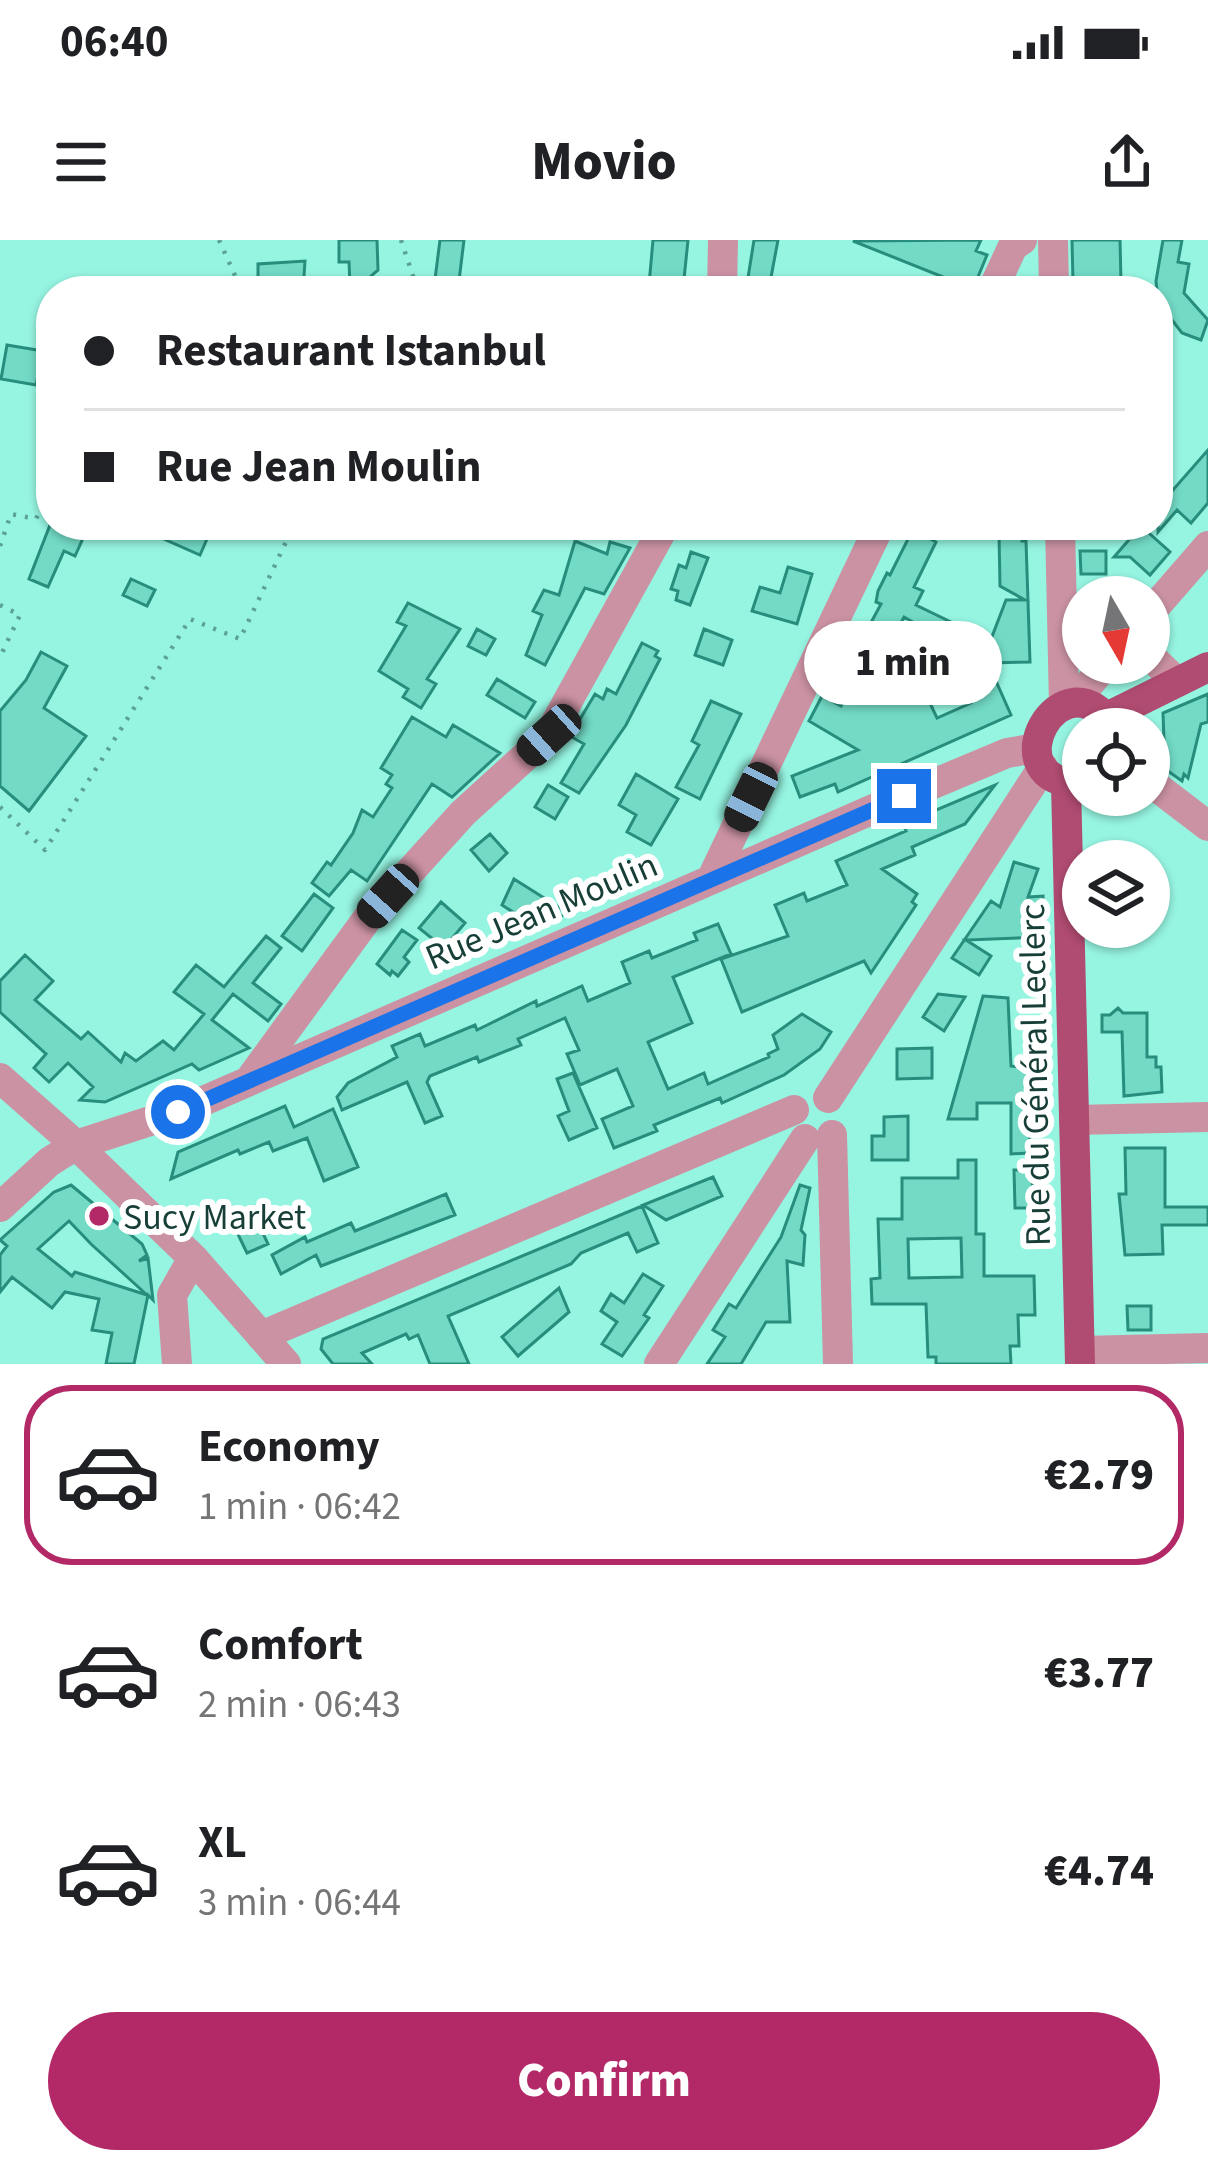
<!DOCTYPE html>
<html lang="en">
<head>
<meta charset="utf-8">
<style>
	body { margin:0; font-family:"Source Sans 3",sans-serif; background:#f6f6f6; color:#202124; height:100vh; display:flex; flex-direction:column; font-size:45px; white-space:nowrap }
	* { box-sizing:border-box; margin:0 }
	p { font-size:39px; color:#757577 }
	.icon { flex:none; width:66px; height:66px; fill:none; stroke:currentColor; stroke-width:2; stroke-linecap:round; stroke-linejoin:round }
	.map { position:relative; height:1124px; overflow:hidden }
	.drawer { display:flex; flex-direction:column; background:#fff; flex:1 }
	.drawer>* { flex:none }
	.guide { position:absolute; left:36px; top:36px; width:1137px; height:264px; border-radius:48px; box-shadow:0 3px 9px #0004; display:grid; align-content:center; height:264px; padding:0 48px; background:#fff }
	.needle { width:78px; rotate:171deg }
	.buttons { position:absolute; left:1062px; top:336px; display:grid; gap:24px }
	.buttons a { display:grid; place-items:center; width:108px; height:108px; border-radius:50%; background:#fff; box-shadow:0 3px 9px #0004; font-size:60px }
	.end { position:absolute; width:54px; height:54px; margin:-27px; border:15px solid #1a73e8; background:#fff; box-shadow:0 0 0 6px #fff }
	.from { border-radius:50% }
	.bubble { position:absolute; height:84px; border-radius:42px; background:#fff; box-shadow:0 3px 9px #0004; font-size:39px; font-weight:800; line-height:84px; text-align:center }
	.car { position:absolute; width:36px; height:72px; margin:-36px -18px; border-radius:15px; box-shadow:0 0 9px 3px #0007; background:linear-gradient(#222 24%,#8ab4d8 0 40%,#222 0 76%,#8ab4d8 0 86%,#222 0) }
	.guide b { display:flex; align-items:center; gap:42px; height:114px; font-size:45px }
	.guide b+b { border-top:3px solid #e0e0e0 }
	.guide i { width:30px; height:30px; background:#202124 }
	ul { padding:21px 0 0; list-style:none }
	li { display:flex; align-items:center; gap:36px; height:180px; margin:0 24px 18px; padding:0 24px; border:6px solid transparent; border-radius:48px }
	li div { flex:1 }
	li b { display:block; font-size:45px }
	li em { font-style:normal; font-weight:800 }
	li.active { border-color:#b32866 }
	li>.icon { width:108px; height:108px; stroke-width:1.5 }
	.button { display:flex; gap:24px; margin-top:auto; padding:24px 48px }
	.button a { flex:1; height:138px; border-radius:72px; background:#b32866; color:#fff; font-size:48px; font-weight:800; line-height:138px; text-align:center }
	.status { display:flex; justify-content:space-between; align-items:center; height:84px; padding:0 60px; background:#fff; direction:ltr }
	.status svg { height:33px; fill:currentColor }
	header { display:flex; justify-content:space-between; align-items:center; height:156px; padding:0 48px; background:#fff; font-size:54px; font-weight:800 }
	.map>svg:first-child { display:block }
	.building { fill:#72dac5; stroke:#278d7c; stroke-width:3; fill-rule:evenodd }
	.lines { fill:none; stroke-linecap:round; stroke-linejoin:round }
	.path { stroke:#5ca294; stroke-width:4.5; stroke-dasharray:3 9; stroke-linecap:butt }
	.minor { stroke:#cb92a3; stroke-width:30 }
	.major { stroke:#b04b71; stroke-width:30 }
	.route { stroke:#1a73e8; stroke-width:15 }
	.poi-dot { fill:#b32866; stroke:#fff; stroke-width:4.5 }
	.labels { text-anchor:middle; stroke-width:12; stroke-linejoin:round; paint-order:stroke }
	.street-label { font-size:36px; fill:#173f38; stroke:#fff }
	.poi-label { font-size:36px; fill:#173f38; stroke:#fff; text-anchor:start }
</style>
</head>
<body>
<div class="status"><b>06:40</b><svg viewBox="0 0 49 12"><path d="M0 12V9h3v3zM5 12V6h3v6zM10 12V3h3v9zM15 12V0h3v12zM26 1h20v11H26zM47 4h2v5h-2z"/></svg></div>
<header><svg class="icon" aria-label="menu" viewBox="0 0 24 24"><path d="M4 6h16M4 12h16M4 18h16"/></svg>Movio<svg class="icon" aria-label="share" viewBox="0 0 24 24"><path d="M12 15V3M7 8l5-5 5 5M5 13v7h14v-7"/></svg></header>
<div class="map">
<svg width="1208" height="1124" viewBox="0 0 1208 1124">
	<rect width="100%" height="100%" fill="#96f5e1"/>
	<path class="building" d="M339 0H377L378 30 371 36 372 45H350L349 22H339Z
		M440 0H464L458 49 434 47Z
		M653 0H688L683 49 649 45Z
		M754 0H778L769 48 747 44Z
		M981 0 976 11 987 15 973 49 853 1Z
		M1072 0H1120L1121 42H1103V51H1080V42H1073Z
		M1163 0H1182L1178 22 1189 24 1184 53 1208 80 1201 100 1182 93 1158 62 1156 41Z
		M305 21 303 51H276V44L258 41V24Z
		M7 105 43 111 36 145 1 139Z
		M1208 210V263L1191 283 1177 270 1158 292V267Z
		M50 285H89L75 316 64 311 48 347 29 339Z
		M132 285H213L200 315Z
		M1141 286 1170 312 1150 335 1130 317H1114Z
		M913 289 936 302 914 347 923 351 916 365 953 383 948 402 904 377 885 413 914 429 937 478 971 463 961 429 983 420 1006 360H1025L1000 346 999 294H1022V301H1026L1030 422 988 423 1011 475 838 552 835 544 800 557 792 536 858 510 809 481 822 456 841 466 857 434 846 429 881 364 876 362 878 351 887 333 890 335Z
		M575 301 607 314 610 302 630 308 604 354 585 348 545 425 526 415 542 375 533 371 544 350 559 355Z
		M1080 311H1106V334H1081Z
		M691 312 708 318 690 365 676 360 678 351 671 349 679 325 686 328Z
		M788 327 812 334 797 384 752 371 760 347 780 353Z
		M131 339 155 350 147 366 123 355Z
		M408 363 460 389 427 439 436 444 421 468 403 457 408 449 379 431 406 386 397 382Z
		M477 389 495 399 486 415 468 406Z
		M704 389 732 400 723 425 695 415Z
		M642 403 658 411 655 416 660 419 626 485 579 553 561 543 584 504 570 496 595 454 603 459 607 449 616 454Z
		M41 412 67 426 44 468 86 496 29 571 0 546V471L26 440Z
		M497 439 535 462 525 478 487 455Z
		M1208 454V482L1201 484 1188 538 1184 534 1182 541 1158 524 1164 501 1163 473Z
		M711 461 741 474 700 559 676 547 699 505 692 501Z
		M412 477 446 497 453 485 500 513 452 557 432 544 367 641 351 630 329 656 312 643 327 622 331 625 353 593 362 570 373 577 392 548 386 544 392 535 381 528Z
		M636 534 678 559 651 605 627 592 636 575 619 565Z
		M548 545 568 557 555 579 535 567Z
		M995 545 965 584 912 607 915 615 882 629 917 654 912 662 916 665 871 733 864 721 742 772 721 719 788 696 775 665 804 653 807 661 847 645 836 621 906 591 903 584Z
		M490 594 507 613 489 631 471 610Z
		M1014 622 1038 629 1028 657 1043 656 1044 697 966 700 991 716 979 735 952 718 991 661 1000 667Z
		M514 639 568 673 536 687 502 665Z
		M314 654 333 668 302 711 282 696Z
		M441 662 465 683 444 708 419 688Z
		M718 684 731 714 673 737 692 783 648 802 668 849 704 833 708 844 769 817 768 814 778 809 773 795 802 774 831 792 820 809 784 835 722 863 720 858 654 885 657 891 614 908 602 879 633 866 617 829 580 845 567 814 579 810 565 778 518 799 521 805 479 822 477 817 430 836 427 842 442 876 425 883 407 842 342 870 337 857 348 843 397 817 392 806 420 794 425 806 475 785 477 790 536 761 537 766 582 746 588 761 630 743 622 722 649 711 652 718 697 700 694 693Z
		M402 690 417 700 404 717 409 722 398 736 392 731 390 735 377 724Z
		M266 696 281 708 253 743 281 764 268 781 233 754 212 780 249 808 199 830 192 824 105 862 80 860 93 847 68 823 49 842 34 828 46 814 0 772V741L25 715 53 741 35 760 81 799 88 792 121 822 125 813 136 821 163 801 174 810 204 774 174 752 196 725 224 747Z
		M938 754 965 757 944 791 923 777Z
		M983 756 1008 758 1011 826 1033 829 1029 913 1011 914V863H977V879H948Z
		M1118 768 1123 773H1147V817H1156V827H1161L1162 852 1124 856 1122 792H1102V775H1110Z
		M932 808V838L897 839V809Z
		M573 833 597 888 569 900 558 876 569 871 557 839Z
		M285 866 294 887 333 869 358 927 324 941 307 898 273 911 269 902 240 914 238 910 171 939 178 912Z
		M908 876V920H872V896H884V877Z
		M1125 908H1165V967H1208V985H1162L1163 1014 1125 1015 1119 954H1126Z
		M958 920H976V994H984V1036H1034L1035 1075H1018L1019 1106H1010L1011 1124H936V1117H928L926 1064H872L871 1039 880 1038 878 979H902V938H958ZM961 998 962 1037 909 1038 908 999Z
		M1014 930H1032L1033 968H1015Z
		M713 937 722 956 666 980 643 965Z
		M71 945 142 1004 147 1015 139 1021 148 1018 153 1060 148 1055 134 1124H106L112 1093 92 1090 99 1059 65 1052 52 1068 12 1037 0 1052V1015L7 1006 0 1000 54 952ZM69 981 91 1004 147 1055 75 1032 72 1036 38 1009Z
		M800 945 810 948 801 990 805 995 803 1025 787 1021 790 1082H766L741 1124H707L725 1097 713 1090 729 1064 736 1068 781 997Z
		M446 954 455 975 321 1026 316 1015 281 1034 272 1015 305 997 307 1002 351 983 355 991Z
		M642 966 658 1003 637 1012 628 993 581 1013 571 1024 448 1076 469 1124H430L418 1095 409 1099 406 1094 362 1113 372 1124H333L321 1109 323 1099Z
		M253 972 268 1004 247 1013 232 982Z
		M643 1034 663 1046 644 1075 649 1078 622 1116 602 1104 617 1082 601 1071 611 1054 624 1063Z
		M559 1048 569 1072 518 1116 502 1097Z
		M1127 1066H1151V1090H1128Z"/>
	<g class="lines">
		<path class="path" d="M219 0 242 51
			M401 0 418 51
			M0 306 11 274 36 279 51 246
			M0 365 20 375 0 417
			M0 567 45 610 190 379 240 399 294 285"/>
		<path class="minor" d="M1053 0 1054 51
			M722 51 723 0
			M992 51 1013 6 1022 0
			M1060 285 1064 466
			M1149 374 1208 306
			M1149 415 1177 442
			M1073 463 1107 423
			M1149 541 1208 586
			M712 638 880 285
			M0 838 76 905 193 1018 286 1124
			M251 838 367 679 463 573 549 495 665 285
			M828 858 1043 527
			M1074 880 1208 877
			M832 895 838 1124
			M0 967 49 922 76 905 178 872 869 571 1007 513 1036 508
			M261 1096 794 870
			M1080 1111 1208 1108
			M177 1124 172 1055 193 1018
			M659 1124 805 899"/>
		<path class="major" d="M1107 477 1208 427
			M1066 544 1080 1124
			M1083 544C986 544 1064 406 1114 489"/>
	</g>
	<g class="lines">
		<path class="route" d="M178 872 904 556"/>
	</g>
	<circle class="poi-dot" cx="99" cy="976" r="12"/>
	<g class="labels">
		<g class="street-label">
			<text transform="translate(541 670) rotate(-23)" y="13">Rue Jean Moulin</text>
			<text transform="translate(1034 835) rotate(-91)" y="13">Rue du Général Leclerc</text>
		</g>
		<g class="poi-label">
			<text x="123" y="989">Sucy Market</text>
		</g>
	</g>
</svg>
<div class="buttons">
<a><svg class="needle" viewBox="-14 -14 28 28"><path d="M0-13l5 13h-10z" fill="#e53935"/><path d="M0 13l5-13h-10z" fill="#757577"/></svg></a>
<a><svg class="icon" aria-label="locate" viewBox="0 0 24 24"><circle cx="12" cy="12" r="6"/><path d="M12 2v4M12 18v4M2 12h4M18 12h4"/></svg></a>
<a><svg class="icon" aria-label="layers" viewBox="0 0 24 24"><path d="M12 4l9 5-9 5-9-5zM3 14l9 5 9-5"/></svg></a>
</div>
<i class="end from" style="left:178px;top:872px"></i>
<i class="end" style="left:904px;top:556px"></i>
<div class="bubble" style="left:804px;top:381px;width:198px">1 min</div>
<i class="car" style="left:549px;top:495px;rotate:228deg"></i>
<i class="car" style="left:751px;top:557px;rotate:206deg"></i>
<i class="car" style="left:388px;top:656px;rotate:222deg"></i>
<div class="guide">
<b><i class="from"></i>Restaurant Istanbul</b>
<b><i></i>Rue Jean Moulin</b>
</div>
</div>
<section class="drawer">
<ul>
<li class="active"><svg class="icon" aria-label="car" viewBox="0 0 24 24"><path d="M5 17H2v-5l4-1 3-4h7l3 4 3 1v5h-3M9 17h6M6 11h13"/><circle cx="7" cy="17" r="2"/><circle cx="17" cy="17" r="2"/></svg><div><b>Economy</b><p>1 min · 06:42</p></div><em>€2.79</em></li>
<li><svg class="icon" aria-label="car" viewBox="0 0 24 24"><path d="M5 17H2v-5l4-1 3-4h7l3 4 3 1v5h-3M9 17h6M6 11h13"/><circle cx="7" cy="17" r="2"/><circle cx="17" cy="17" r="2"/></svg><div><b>Comfort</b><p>2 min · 06:43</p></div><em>€3.77</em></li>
<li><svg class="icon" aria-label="car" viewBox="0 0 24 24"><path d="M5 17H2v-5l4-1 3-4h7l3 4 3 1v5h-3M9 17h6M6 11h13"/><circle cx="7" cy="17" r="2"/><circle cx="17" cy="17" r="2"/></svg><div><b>XL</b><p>3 min · 06:44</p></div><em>€4.74</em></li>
</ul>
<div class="button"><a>Confirm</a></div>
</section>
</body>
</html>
